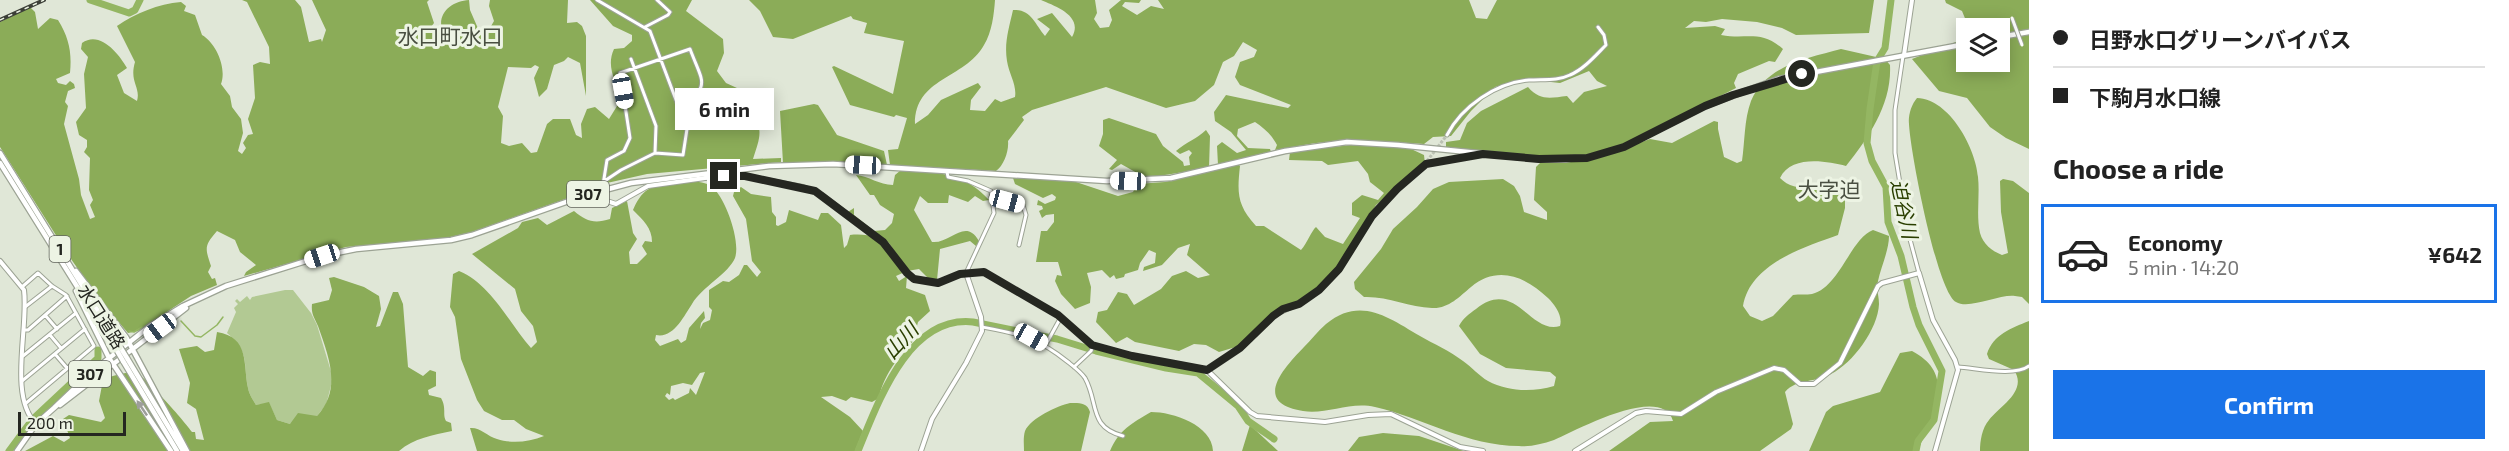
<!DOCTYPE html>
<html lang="en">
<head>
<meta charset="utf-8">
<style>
	body { margin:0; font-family:"Exo 2","Noto Sans JP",sans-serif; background:#f2f2f2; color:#222; height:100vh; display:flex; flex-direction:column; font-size:22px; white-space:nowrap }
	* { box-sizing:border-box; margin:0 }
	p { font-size:20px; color:#767676 }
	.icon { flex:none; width:33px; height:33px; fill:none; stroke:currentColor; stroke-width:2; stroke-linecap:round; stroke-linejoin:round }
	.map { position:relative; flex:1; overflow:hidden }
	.side { display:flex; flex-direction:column; background:#fff; width:480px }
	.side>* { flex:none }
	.guide { display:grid; align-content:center; height:132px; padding:0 24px; background:#fff }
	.controls { position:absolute; left:1956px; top:18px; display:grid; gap:12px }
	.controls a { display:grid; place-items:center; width:54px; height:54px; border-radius:0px; background:#fff; box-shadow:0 3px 15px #0003; font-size:30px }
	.scale { position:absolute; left:18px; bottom:15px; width:108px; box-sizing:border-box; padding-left:6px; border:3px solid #252721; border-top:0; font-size:16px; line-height:21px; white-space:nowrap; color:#252721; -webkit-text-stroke:4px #edf4e4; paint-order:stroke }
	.end { position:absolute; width:27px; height:27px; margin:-14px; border:8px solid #252721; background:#fff; box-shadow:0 0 0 3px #fff }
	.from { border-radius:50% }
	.bubble { position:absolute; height:42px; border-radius:0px; background:#fff; box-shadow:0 3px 15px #0003; font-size:20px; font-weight:700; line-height:42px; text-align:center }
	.car { position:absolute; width:18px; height:36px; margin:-18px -9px; border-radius:8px; box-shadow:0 0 4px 2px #0007; background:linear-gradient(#fff 24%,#345 0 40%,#fff 0 76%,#345 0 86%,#fff 0) }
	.guide b { display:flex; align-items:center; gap:21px; height:57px; font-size:22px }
	.guide b+b { border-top:2px solid #e0e0e0 }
	.guide i { width:15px; height:15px; background:#222 }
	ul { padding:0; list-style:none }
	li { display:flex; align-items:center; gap:18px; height:99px; margin:0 12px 9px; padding:0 12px; border:3px solid #e0e0e0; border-radius:0px }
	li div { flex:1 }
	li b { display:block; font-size:22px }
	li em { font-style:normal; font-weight:700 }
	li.on { border-color:#1a73e8 }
	li>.icon { width:54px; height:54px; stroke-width:1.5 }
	h2 { padding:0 24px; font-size:27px; line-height:72px }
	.action { display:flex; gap:12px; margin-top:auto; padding:12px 24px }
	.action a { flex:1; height:69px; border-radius:0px; background:#1a73e8; color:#fff; font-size:24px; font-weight:700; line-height:69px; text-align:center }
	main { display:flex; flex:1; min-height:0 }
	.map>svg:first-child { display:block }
	.green { fill:#b2c993 }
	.forest { fill:#8bac58; fill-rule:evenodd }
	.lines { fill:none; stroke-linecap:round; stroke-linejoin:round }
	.stream { stroke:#94b662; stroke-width:1.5 }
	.river { stroke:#94b662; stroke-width:7 }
	.minor-tunnel { stroke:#bbc1b3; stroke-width:3; stroke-dasharray:3 1.5; stroke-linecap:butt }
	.minor-casing { stroke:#9ca394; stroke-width:5 }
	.tertiary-casing { stroke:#9ca394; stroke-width:6 }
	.secondary-casing { stroke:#9ca394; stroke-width:6 }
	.trunk-casing { stroke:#9ca394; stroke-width:7 }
	.minor { stroke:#fff; stroke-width:3 }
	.tertiary { stroke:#fff; stroke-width:4 }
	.secondary { stroke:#fff; stroke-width:4 }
	.trunk { stroke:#fff; stroke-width:4.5 }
	.rail-casing { stroke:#3c3f38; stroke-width:4 }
	.rail { stroke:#edf4e4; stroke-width:1.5; stroke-dasharray:4.5; stroke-linecap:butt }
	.minor-bridge-casing { stroke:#9ca394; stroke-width:5; stroke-linecap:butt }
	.trunk-bridge-casing { stroke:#9ca394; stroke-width:7; stroke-linecap:butt }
	.minor-bridge { stroke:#fff; stroke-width:3 }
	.trunk-bridge { stroke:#fff; stroke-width:4.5 }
	.oneway { fill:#9d9e9b }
	.route { stroke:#252721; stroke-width:8 }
	.labels { text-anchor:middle; stroke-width:6; stroke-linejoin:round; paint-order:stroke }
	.shield { fill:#edf4e4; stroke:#61645c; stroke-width:1.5 }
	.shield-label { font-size:16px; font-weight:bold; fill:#252721 }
	.street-label { font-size:18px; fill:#252721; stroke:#edf4e4 }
	.water-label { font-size:20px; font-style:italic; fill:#2a3f00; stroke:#edf4e4 }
	.quarter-label { font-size:21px; fill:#494f41; stroke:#edf4e4 }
</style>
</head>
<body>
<main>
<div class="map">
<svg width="2029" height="451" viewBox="0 0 2029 451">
	<rect width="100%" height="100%" fill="#e0e7d7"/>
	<path class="green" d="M285 290H293L311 313 317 325 333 378 326 405 317 416 290 424 277 420 269 403 256 405C253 400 249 394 248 388 243 363 250 352 227 333L236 312 234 308 238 304 235 301 237 299 240 302 247 296 250 300 252 297Z"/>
	<path class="forest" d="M242 0H295L301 7 309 42 321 39 322 42 326 30 312 0H429L427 2 434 23 431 27 434 30H442C437 12 453 1 469 0L470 10 483 40 494 21 489 6 490 0H568L567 23 577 22 582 26 586 36V96L580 63 568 57 564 61 554 65 547 89 539 97 534 78 539 67 535 65 531 68 508 67 498 107 503 116 501 143 509 146 522 143 531 153 537 152 547 124 553 119H570L576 135 582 138 581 124 587 109 595 107 609 119 622 98C615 81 606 66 614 49L624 48 632 41V35L613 26 590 0H692L686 11 723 39 724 53 717 71 726 83 737 88 741 106H748C765 128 760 137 753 159L781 158V162L647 174 598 185 591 190 472 232 446 238 346 247 244 276 246 272 256 265 240 252 235 240 217 231C204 246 205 248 211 266L208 272 212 279 215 278 217 285 191 296 138 331 128 333 99 299 71 259 0 147V22L30 7 35 12 38 29 50 18 58 20C69 38 72 52 70 73L56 79 58 83 66 85 70 81 74 84 75 88 68 91 65 102 68 106 64 124 79 179 81 195 90 219 95 217 90 205 93 200 89 190 90 158 84 152 87 147V140L79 135 76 122 86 108 84 74 88 57 81 49 82 43C100 30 119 54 127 68L117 75 124 93 137 101C141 87 129 82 135 62L117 26C136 13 158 4 181 2L186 6 184 11 195 15 202 35C216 43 227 68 221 84L230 96 232 107 241 119 243 133 238 151 242 154 246 148 243 143 248 135 253 134 248 119 255 98 253 65 260 62 270 64 269 47 247 2Z
		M749 0H995C994 14 992 32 984 45 964 80 915 77 915 124L928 115 941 100 978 83 981 87 971 100 970 110 985 111 995 99 1001 102 1015 97C1017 85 1009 74 1007 61 1004 43 1009 28 1013 10 1031 9 1035 24 1045 36L1050 29 1037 19 1052 13 1072 37C1084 16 1055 6 1041 0H1095L1097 13 1094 19 1100 28 1109 27 1112 20 1109 10 1121 0H1141L1139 3 1125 2 1122 6 1137 15 1151 6 1164 9 1158 0H1469L1476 18 1487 19 1497 0H1874L1869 33 1796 35 1782 28 1757 22 1722 19 1706 22 1694 21 1685 28 1715 26 1725 29 1721 35C1747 40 1760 29 1783 49L1775 62 1769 61 1738 74 1734 83 1736 88C1695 108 1641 142 1598 153 1555 163 1491 151 1446 147V142L1460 140 1467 123 1481 111 1528 87C1540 101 1550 98 1567 96L1573 103 1584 92 1607 86 1597 81 1589 71 1560 83 1523 79 1495 87 1471 111 1451 136 1433 137 1424 144 1360 140 1316 143 1275 150 1277 145C1272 135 1264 128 1255 122L1238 129 1237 136 1248 148 1270 149 1271 152 1218 165 1217 146 1222 142 1237 153 1246 150 1231 132 1215 121 1214 112 1226 95 1288 108 1291 105 1240 85 1235 77 1240 62 1254 57 1257 50 1243 42 1234 56 1223 62 1214 85 1195 101 1166 108 1106 87 1032 110 1022 117 1024 120 1008 141C1009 151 1004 165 996 171L890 165 888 150 898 149 907 118 896 115 894 117 850 105 832 67 834 66 893 94 904 41 864 33 867 23 853 19 851 16 793 39 773 37 760 11Z
		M1945 0H2029V149L2006 138 1990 127 1967 98 1939 91 1912 59 1966 38V62H2000V28H1969L1962 11 1946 3Z
		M1841 49 1885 59 1890 65C1892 104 1869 137 1846 166 1826 161 1791 155 1780 178 1796 195 1824 184 1845 195V208L1838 235C1802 248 1750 264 1743 306L1750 316 1762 321 1773 316 1793 295C1799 294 1807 295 1812 294 1840 287 1850 239 1873 230L1889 236C1889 250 1881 267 1878 281 1876 290 1879 295 1879 304 1878 329 1853 363 1831 374 1816 383 1797 378 1785 392L1793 424 1791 429 1760 451H1609L1650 422 1673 421C1662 383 1575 431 1554 440 1542 444 1531 447 1519 446 1467 446 1424 418 1375 407 1350 401 1326 415 1303 411 1251 403 1284 368 1304 347 1311 340 1318 331 1326 324 1360 296 1388 317 1420 336 1434 344 1450 351 1463 361 1472 367 1479 376 1488 381 1508 392 1534 392 1554 386L1556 377 1550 372 1506 368 1480 354 1459 326C1463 318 1469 314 1476 309 1515 277 1530 335 1560 326 1563 316 1555 305 1548 298 1525 276 1497 265 1471 287 1459 297 1448 309 1432 308 1409 307 1387 296 1364 297L1355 289 1354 282 1381 249 1393 229 1417 207 1433 189 1449 182 1503 179 1514 186 1520 196 1524 212 1547 220V212L1534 200 1536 167 1540 163H1566L1606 155 1650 139 1672 143 1714 121 1718 122V129L1724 157 1737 163 1742 161C1745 141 1744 120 1751 101 1766 65 1808 58 1841 49Z
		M1917 98C1950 99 1976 149 1978 177 1980 195 1976 215 1980 233 1983 244 1992 251 2002 255L2008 253 2001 212 2000 181 2003 179 2013 181 2029 193V304L2022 297 2015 296C1999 294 1969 310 1956 302 1937 292 1910 150 1909 124 1908 116 1911 105 1917 98Z
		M814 104 818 105 837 135 884 151 887 165 816 162 783 163 780 111Z
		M1109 118 1156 134 1163 146 1183 162 1184 166 1190 165 1189 157 1192 153 1189 150 1180 154 1176 151C1186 142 1197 139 1206 130L1210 136 1209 168 1146 178 1121 164 1112 170 1109 169 1117 160 1099 146 1103 134V120Z
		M1350 145 1409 148 1424 155 1425 164 1376 205 1336 271 1312 293 1298 302 1280 309 1239 346 1219 352 1206 345 1194 344 1179 351 1135 342 1127 337 1116 343 1096 322 1098 312 1107 310 1118 292 1127 294 1134 305 1161 289 1172 276 1186 271 1198 278 1210 275 1187 255 1190 244 1178 248 1162 265 1143 271 1144 267 1155 263 1156 253 1149 250 1140 263 1138 270 1125 274 1124 277 1116 279 1114 275 1110 278 1102 270 1087 273 1091 287 1090 303 1075 309 1061 294 1055 281 1057 275 1062 276 1058 262H1036L1041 231H1047L1054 222V214L1046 215 1042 218 1039 211 1043 209 1042 206 1037 205 1038 200 1045 204 1055 200 1056 197 1052 194 1043 198 1015 184 1013 178 1073 181 1118 196 1133 192 1137 184 1165 182 1238 164 1240 166C1237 193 1237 205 1256 226H1264L1301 250C1307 243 1312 230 1316 227L1325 237 1343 244 1360 218 1352 215V203L1362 195 1378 200 1384 193 1370 182 1368 174 1358 161 1328 165 1322 161 1289 160 1290 152Z
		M901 170C935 171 965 173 989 200L983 201 975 196 968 202 949 195 948 203H928L920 196 914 210 932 242C951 244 965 217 979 241L976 246 970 241 940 249 937 280 928 278 919 269 907 271 896 276 899 281 907 276 906 288 925 295 930 311 918 322 917 326 921 333C904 349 883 374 879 398L872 402 851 397 846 401 832 396 821 397 850 417 863 431 855 451H477L470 428C480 427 487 436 497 439 512 444 529 442 544 436L526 429 514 420H502L484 411 477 400 461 359 455 317 450 307 453 274 459 271C491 284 509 323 531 348L537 342 533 326 521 311 515 289 472 254 518 228 522 222 538 218 547 225 574 211C586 221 594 224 610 219L612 208 627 201 633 233 637 239 629 252 630 264H637L647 254 642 246 645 241 652 242C652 228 643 220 633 210 636 203 641 193 649 189 659 182 701 178 711 186 725 196 741 241 735 258 729 273 702 287 692 304 684 316 673 339 656 335L655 340 660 346 678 339 681 343 686 340 689 328 704 311 705 318 701 323 700 329 703 323 710 320 712 310 709 307V290L723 281 729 282 739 275 744 265H747L757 277 761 272 752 261 746 219 733 196 734 192 741 187 751 194 771 197 772 212 776 217V225L778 226 786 222 789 210 818 220 821 213H828L841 225 844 248 847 245 850 235C865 233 883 237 893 249L889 243 848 212 854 208V215L874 231 885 230 892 223 894 214 880 205 874 195H870L856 175C869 176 879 185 893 185L895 175ZM705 372 696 395 690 388 689 393 675 400 673 398 669 400 665 396 667 393 670 395 671 386 683 383 692 385 700 373Z
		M334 277 364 287 379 296 381 309 376 327 380 326 393 292H398L403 304 408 367 423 376 430 370 436 372V386L428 390 429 395 441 398C447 409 442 414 446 421L451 423 452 431C433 435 414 438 399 451H25L53 436 64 442 70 438 63 419 69 415 101 422 105 418 99 401 103 380C112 376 127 371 136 373 144 375 186 423 192 432H195L196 439 204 440 196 409 187 403 190 383 179 349 197 346 205 352 214 350 217 332C250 337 243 365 248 388 249 394 253 400 256 405L269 402 277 420 290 424 298 413 317 416C342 389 329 357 318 326 314 317 311 314 312 304L329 300 332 290 329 278Z
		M2029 321V451H1980C1980 441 1982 428 1989 420 2000 406 2028 391 2014 370L1989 359 1987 354C1993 335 2011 328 2029 321Z
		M1912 351C1958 375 1932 414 1918 451H1809L1826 412 1833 406 1880 392 1900 353Z
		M1070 403C1079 403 1087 402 1090 412L1081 451H1024C1024 445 1023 438 1025 431 1031 418 1057 406 1070 403Z
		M1151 412C1173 412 1212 425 1213 451H1110C1119 430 1132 423 1151 412Z
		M1250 425 1278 451H1242Z
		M1383 433 1419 436 1464 451H1348L1359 437Z"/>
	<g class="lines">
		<path class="stream" d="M181 321 195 336 201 337 217 325 223 317
			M129 331 134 332 142 327"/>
		<path class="river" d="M90 0 129 13 135 10 140 0
			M1891 0 1885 48 1877 61 1870 109 1867 143 1872 161 1886 187 1888 222 1901 256 1913 307 1919 325 1942 371 1934 420 1918 441 1916 451
			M35 417 98 358V350
			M9 451 29 424
			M858 451C878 403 908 315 973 322L1057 339 1096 351 1166 368 1198 373 1238 406 1248 421 1274 439"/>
		<path class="minor-tunnel" d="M1427 161 1447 135"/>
		<defs>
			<path id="minor" d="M597 0 650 31 687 129 683 155 655 153 621 170 603 182
				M645 27 668 15 670 12 657 0
				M1903 56 1895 110V153L1908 232 1919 273
				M631 59 656 126 655 153
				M687 129 727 105
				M1447 135C1462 106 1496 83 1529 80 1543 79 1558 81 1570 75 1584 69 1595 56 1606 45L1604 35 1598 27
				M947 172 948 177 968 181 991 191 994 213 966 273
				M602 191 607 160 624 151 630 138 620 73 690 49C704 86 710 82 681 112
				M991 197 1023 205 1026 215 1019 245
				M22 287 38 273 52 286 66 295 94 346 25 404
				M25 307 52 286
				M45 315 57 329
				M982 327C1020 334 1037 337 1068 362 1073 366 1081 372 1085 378 1099 403 1088 427 1123 436
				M24 330H28L67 296
				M50 335 61 348
				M1045 346 1061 317
				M55 354 67 368
				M23 356 76 313
				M1074 367 1091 351 1093 346
				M1958 367C1976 368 2015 377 2029 366
				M1207 370 1240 348 1273 316 1299 304 1319 290 1339 269 1372 216 1397 188 1427 164 1480 154
				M22 381 85 329"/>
			<path id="tertiary" d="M1904 55 1912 0
				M0 261 24 290C29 327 8 396 36 424
				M921 451 932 419 966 363 982 331 981 317 966 273"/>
			<path id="secondary" d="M602 191 607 201 616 204 648 186 705 178 745 176 803 187 822 195 883 242 907 273 914 279 938 283 960 274 984 272 1058 315 1092 345 1132 356 1207 370 1250 412 1257 416 1325 422 1368 415 1391 414 1460 447 1483 451
				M1575 451 1636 413 1646 411 1681 414 1716 392 1774 368 1784 370 1800 384H1814L1840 363 1878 286 1882 283 1919 273 1933 320 1955 360 1958 370 1935 451"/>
			<path id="trunk" d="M2000 37 2029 32
				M0 153 119 345
				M0 163 116 349
				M76 271 126 337 187 451
				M76 291 109 358 171 451
				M127 358 183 451
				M123 361 177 451
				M60 405 186 308
				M17 451 36 424 54 408 94 370 150 326 183 306 226 286 322 256 356 249 451 240 472 235 586 195 631 183 769 166 833 164 1107 181 1171 178 1285 151 1347 142 1398 145 1539 159 1587 158 1624 147 1705 106 1778 79 1966 44"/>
		</defs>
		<use href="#minor" class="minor-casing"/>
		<use href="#tertiary" class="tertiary-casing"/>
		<use href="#secondary" class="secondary-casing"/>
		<use href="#trunk" class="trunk-casing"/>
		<use href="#minor" class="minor"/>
		<use href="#tertiary" class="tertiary"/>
		<use href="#secondary" class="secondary"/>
		<use href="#trunk" class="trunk"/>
		<defs>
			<path id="rail" d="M0 20 44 0"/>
		</defs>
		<use href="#rail" class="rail-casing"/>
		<use href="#rail" class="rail"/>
		<defs>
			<path id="minor-bridge" d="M2012 18 2022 45"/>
			<path id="trunk-bridge" d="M119 345 127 358
				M116 349 123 361"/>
		</defs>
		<use href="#minor-bridge" class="minor-bridge-casing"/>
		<use href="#trunk-bridge" class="trunk-bridge-casing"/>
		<use href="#minor-bridge" class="minor-bridge"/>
		<use href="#trunk-bridge" class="trunk-bridge"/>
	</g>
	<defs><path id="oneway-solid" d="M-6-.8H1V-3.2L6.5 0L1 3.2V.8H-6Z" transform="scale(1.5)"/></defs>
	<use class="oneway" href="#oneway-solid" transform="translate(142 408) rotate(-124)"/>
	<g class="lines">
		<path class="route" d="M724 176H745L815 191 883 242 907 273 914 279 938 283 960 274 984 272 1058 315 1092 345 1132 356 1207 370 1240 348 1273 316 1283 309 1299 304 1319 290 1339 269 1372 216 1397 189 1426 164 1483 154 1539 159 1587 158 1624 147 1705 106 1733 95 1802 74"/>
	</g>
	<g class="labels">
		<g class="shield">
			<rect x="567" y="181" width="42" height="26" rx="4.5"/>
			<rect x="49.5" y="236" width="21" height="26" rx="4.5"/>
			<rect x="69" y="361" width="42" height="26" rx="4.5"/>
		</g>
		<g class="shield-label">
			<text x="588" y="200">307</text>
			<text x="60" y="255">1</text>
			<text x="90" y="380">307</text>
		</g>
		<g class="street-label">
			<text transform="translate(101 317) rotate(58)" y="6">水口道路</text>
		</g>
		<g class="water-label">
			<text transform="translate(1904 209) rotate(78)" y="7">迫谷川</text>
			<text transform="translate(901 341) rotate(-47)" y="7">山川</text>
		</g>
		<g class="quarter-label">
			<text x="450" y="44">水口町水口</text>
			<text x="1829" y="197">大字迫</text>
		</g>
	</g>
</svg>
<div class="controls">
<a><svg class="icon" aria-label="layers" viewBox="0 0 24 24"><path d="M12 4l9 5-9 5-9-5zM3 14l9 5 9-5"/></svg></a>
</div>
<div class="scale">200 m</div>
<i class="end from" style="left:1802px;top:74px"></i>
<i class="end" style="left:724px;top:176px"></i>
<div class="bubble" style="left:675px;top:88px;width:99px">6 min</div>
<i class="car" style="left:623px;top:91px;rotate:170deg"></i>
<i class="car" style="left:863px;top:165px;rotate:273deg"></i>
<i class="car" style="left:1128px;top:181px;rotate:272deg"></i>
<i class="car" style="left:1007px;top:201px;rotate:105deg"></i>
<i class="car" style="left:322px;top:256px;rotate:252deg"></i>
<i class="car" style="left:160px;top:328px;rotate:233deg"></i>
<i class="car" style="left:1031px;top:337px;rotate:119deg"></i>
</div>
<section class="side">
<div class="guide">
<b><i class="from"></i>日野水口グリーンバイパス</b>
<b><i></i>下駒月水口線</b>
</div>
<h2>Choose a ride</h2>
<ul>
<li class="on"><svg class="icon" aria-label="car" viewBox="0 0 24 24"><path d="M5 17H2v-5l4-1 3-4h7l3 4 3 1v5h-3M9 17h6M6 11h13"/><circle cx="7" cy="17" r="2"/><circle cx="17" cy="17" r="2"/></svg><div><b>Economy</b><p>5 min · 14:20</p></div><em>¥642</em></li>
</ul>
<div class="action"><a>Confirm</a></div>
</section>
</main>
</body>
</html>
